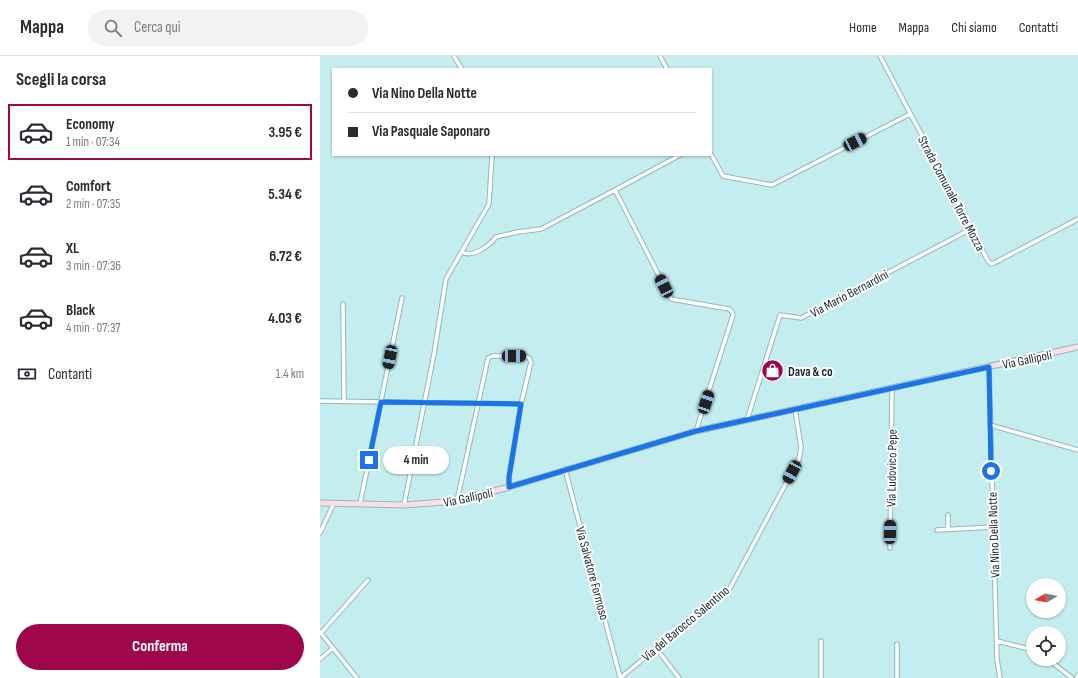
<!DOCTYPE html>
<html lang="it">
<head>
<meta charset="utf-8">
<style>
	body { margin:0; font-family:"Sofia Sans Condensed",sans-serif; background:#f2f2f3; color:#2b2b33; height:100vh; display:flex; flex-direction:column; font-size:15px; white-space:nowrap }
	* { box-sizing:border-box; margin:0 }
	p { font-size:13px; color:#7c7c81 }
	.icon { flex:none; width:22px; height:22px; fill:none; stroke:currentColor; stroke-width:2; stroke-linecap:round; stroke-linejoin:round }
	.map { position:relative; flex:1; overflow:hidden }
	.sheet { display:flex; flex-direction:column; background:#fff; width:320px }
	.sheet>* { flex:none }
	.banner { position:absolute; left:12px; top:12px; width:380px; height:88px; border-radius:0px; box-shadow:0 1px 3px #0004; display:grid; align-content:center; height:88px; padding:0 16px; background:#fff }
	.needle { width:26px; rotate:260deg }
	.fabs { position:absolute; left:706px; top:522px; display:grid; gap:8px }
	.fabs a { display:grid; place-items:center; width:40px; height:40px; border-radius:50%; background:#fff; box-shadow:0 1px 3px #0004; font-size:20px }
	.end { position:absolute; width:18px; height:18px; margin:-9px; border:5px solid #1a73e8; background:#fff; box-shadow:0 0 0 2px #fff }
	.from { border-radius:50% }
	.bubble { position:absolute; height:28px; border-radius:14px; background:#fff; box-shadow:0 1px 3px #0004; font-size:13px; font-weight:700; line-height:28px; text-align:center }
	.car { position:absolute; width:12px; height:24px; margin:-12px -6px; border-radius:5px; box-shadow:0 0 3px 1px #0007; background:linear-gradient(#222 24%,#8ab4d8 0 40%,#222 0 76%,#8ab4d8 0 86%,#222 0) }
	.banner b { display:flex; align-items:center; gap:14px; height:38px; font-size:15px }
	.banner b+b { border-top:1px solid #e1e1e2 }
	.banner i { width:10px; height:10px; background:#2b2b33 }
	ul { padding:0; list-style:none }
	li { display:flex; align-items:center; gap:12px; height:56px; margin:0 8px 6px; padding:0 8px; border:2px solid transparent; border-radius:0px }
	li div { flex:1 }
	li b { display:block; font-size:15px }
	li em { font-style:normal; font-weight:700 }
	li.current { border-color:#9f064c }
	li>.icon { width:36px; height:36px; stroke-width:1.5 }
	h2 { padding:0 16px; font-size:18px; line-height:48px }
	.pay { display:flex; align-items:center; gap:10px; height:44px; padding:0 16px; font-size:15px }
	.pay p { margin-inline-start:auto }
	.action { display:flex; gap:8px; margin-top:auto; padding:8px 16px }
	.action a { flex:1; height:46px; border-radius:24px; background:#9f064c; color:#fff; font-size:16px; font-weight:700; line-height:46px; text-align:center }
	header { display:flex; align-items:center; gap:24px; box-sizing:border-box; height:56px; padding:0 20px; background:#fff; border-bottom:1px solid #e1e1e2 }
	header strong { font-size:19px }
	nav { display:flex; gap:22px; margin-inline-start:auto; font-size:14px }
	.search { width:280px; height:36px; background:#f2f2f3; display:flex; align-items:center; gap:10px; box-sizing:border-box; padding:0 14px; border-radius:22px; color:#7c7c81; font-size:15px }
	main { display:flex; flex:1; min-height:0 }
	.map>svg:first-child { display:block }
	.lines { fill:none; stroke-linecap:round; stroke-linejoin:round }
	.street-casing { stroke:#91b8bb; stroke-width:5.5 }
	.secondary-casing { stroke:#91b8bb; stroke-width:7 }
	.street { stroke:#fff; stroke-width:3.5 }
	.secondary { stroke:#fcdee6; stroke-width:5 }
	.route { stroke:#1a73e8; stroke-width:5 }
	.labels { text-anchor:middle; stroke-width:4; stroke-linejoin:round; paint-order:stroke }
	.street-label { font-size:13px; fill:#19282a; stroke:#fff }
	.poi-label { font-size:13px; font-weight:bold; fill:#19282a; stroke:#fff; text-anchor:start }
</style>
</head>
<body>
<header>
<strong>Mappa</strong>
<div class="search"><svg class="icon" aria-label="search" viewBox="0 0 24 24"><circle cx="10" cy="10" r="6"/><path d="M15 15l6 6"/></svg>Cerca qui</div>
<nav><a>Home</a><a>Mappa</a><a>Chi siamo</a><a>Contatti</a></nav>
</header>
<main>
<section class="sheet">
<h2>Scegli la corsa</h2>
<ul>
<li class="current"><svg class="icon" aria-label="car" viewBox="0 0 24 24"><path d="M5 17H2v-5l4-1 3-4h7l3 4 3 1v5h-3M9 17h6M6 11h13"/><circle cx="7" cy="17" r="2"/><circle cx="17" cy="17" r="2"/></svg><div><b>Economy</b><p>1 min · 07:34</p></div><em>3.95 €</em></li>
<li><svg class="icon" aria-label="car" viewBox="0 0 24 24"><path d="M5 17H2v-5l4-1 3-4h7l3 4 3 1v5h-3M9 17h6M6 11h13"/><circle cx="7" cy="17" r="2"/><circle cx="17" cy="17" r="2"/></svg><div><b>Comfort</b><p>2 min · 07:35</p></div><em>5.34 €</em></li>
<li><svg class="icon" aria-label="car" viewBox="0 0 24 24"><path d="M5 17H2v-5l4-1 3-4h7l3 4 3 1v5h-3M9 17h6M6 11h13"/><circle cx="7" cy="17" r="2"/><circle cx="17" cy="17" r="2"/></svg><div><b>XL</b><p>3 min · 07:36</p></div><em>6.72 €</em></li>
<li><svg class="icon" aria-label="car" viewBox="0 0 24 24"><path d="M5 17H2v-5l4-1 3-4h7l3 4 3 1v5h-3M9 17h6M6 11h13"/><circle cx="7" cy="17" r="2"/><circle cx="17" cy="17" r="2"/></svg><div><b>Black</b><p>4 min · 07:37</p></div><em>4.03 €</em></li>
</ul>
<div class="pay"><svg class="icon" aria-label="cash" viewBox="0 0 24 24"><path d="M3 7h18v10H3z"/><circle cx="12" cy="12" r="2"/></svg>Contanti<p>1.4 km</p></div>
<div class="action"><a>Conferma</a></div>
</section>
<div class="map">
<svg width="758" height="622" viewBox="0 0 758 622">
	<rect width="100%" height="100%" fill="#c4edf0"/>
	<g class="lines">
		<defs>
			<path id="street" d="M134 0 142 13
				M340 0 347 13
				M560 0 668 205 671 208 674 207 758 163
				M391 98 403 120 452 129 590 58
				M360 99 295 134 351 243 409 253 412 256 413 259 376 375
				M142 196C153 202 169 190 176 181L198 176 221 173 295 134
				M23 248 24 346
				M669 311 677 603 680 622
				M0 345 201 348
				M427 364 460 259 481 262 485 260 651 173
				M670 369 758 394
				M245 413 300 621
				M137 445 168 302 173 300H205L209 302 211 306 201 348 189 421V431
				M40 448 82 242
				M84 449 114 298 126 223 169 148 172 99
				M628 459V473
				M617 474 673 471
				M0 477 14 447
				M570 492 572 332
				M0 576 37 622
				M1 577 48 524
				M501 585V622
				M677 585 713 594
				M577 588V622
				M336 592 359 622
				M0 603 13 592
				M728 603 752 622
				M300 622 410 532 479 403 481 391 475 353
				M757 622 758 619"/>
			<path id="secondary" d="M0 447 84 449 137 445 189 431 376 375 758 291"/>
		</defs>
		<use href="#street" class="street-casing"/>
		<use href="#secondary" class="secondary-casing"/>
		<use href="#street" class="street"/>
		<use href="#secondary" class="secondary"/>
	</g>
	<g class="lines">
		<path class="route" d="M49 404 61 346 201 348 189 421V431L376 375 669 311 671 415"/>
	</g>
	<defs>
		<symbol id="shop-disc" viewBox="-11 -11 22 22"><circle r="9.5" fill="#9f064c" stroke="#fff"/><path d="M-5-2.5h2.3a2.7 3.5 0 0 1 5.4 0H5L5.5 6h-11ZM-1.5-2.5h3a1.5 2.3 0 0 0-3 0Z" fill="#fff"/></symbol>
	</defs>
	<g fill-rule="evenodd">
		<use href="#shop-disc" x="440" y="302" width="25" height="25"/>
	</g>
	<g class="labels">
		<g class="street-label">
			<text transform="translate(632 137) rotate(62)" y="5">Strada Comunale Torre Mozza</text>
			<text transform="translate(529 237) rotate(-28)" y="5">Via Mario Bernardini</text>
			<text transform="translate(707 303) rotate(-12)" y="5">Via Gallipoli</text>
			<text transform="translate(571 412) rotate(-89)" y="5">Via Ludovico Pepe</text>
			<text transform="translate(148 441) rotate(-12)" y="5">Via Gallipoli</text>
			<text transform="translate(673 479) rotate(-92)" y="5">Via Nino Della Notte</text>
			<text transform="translate(273 517) rotate(75)" y="5">Via Salvatore Formoso</text>
			<text transform="translate(365 567) rotate(-40)" y="5">Via del Barocco Salentino</text>
		</g>
		<g class="poi-label">
			<text x="468" y="320">Dava &amp; co</text>
		</g>
	</g>
</svg>
<div class="fabs">
<a><svg class="needle" viewBox="-14 -14 28 28"><path d="M0-13l5 13h-10z" fill="#e53935"/><path d="M0 13l5-13h-10z" fill="#7c7c81"/></svg></a>
<a><svg class="icon" aria-label="locate" viewBox="0 0 24 24"><circle cx="12" cy="12" r="6"/><path d="M12 2v4M12 18v4M2 12h4M18 12h4"/></svg></a>
</div>
<i class="end from" style="left:671px;top:415px"></i>
<i class="end" style="left:49px;top:404px"></i>
<div class="bubble" style="left:63px;top:390px;width:66px">4 min</div>
<i class="car" style="left:535px;top:86px;rotate:63deg"></i>
<i class="car" style="left:344px;top:230px;rotate:333deg"></i>
<i class="car" style="left:194px;top:300px;rotate:89deg"></i>
<i class="car" style="left:70px;top:301px;rotate:191deg"></i>
<i class="car" style="left:386px;top:346px;rotate:18deg"></i>
<i class="car" style="left:472px;top:416px;rotate:208deg"></i>
<i class="car" style="left:570px;top:476px;rotate:1deg"></i>
<div class="banner">
<b><i class="from"></i>Via Nino Della Notte</b>
<b><i></i>Via Pasquale Saponaro</b>
</div>
</div>
</main>
</body>
</html>
